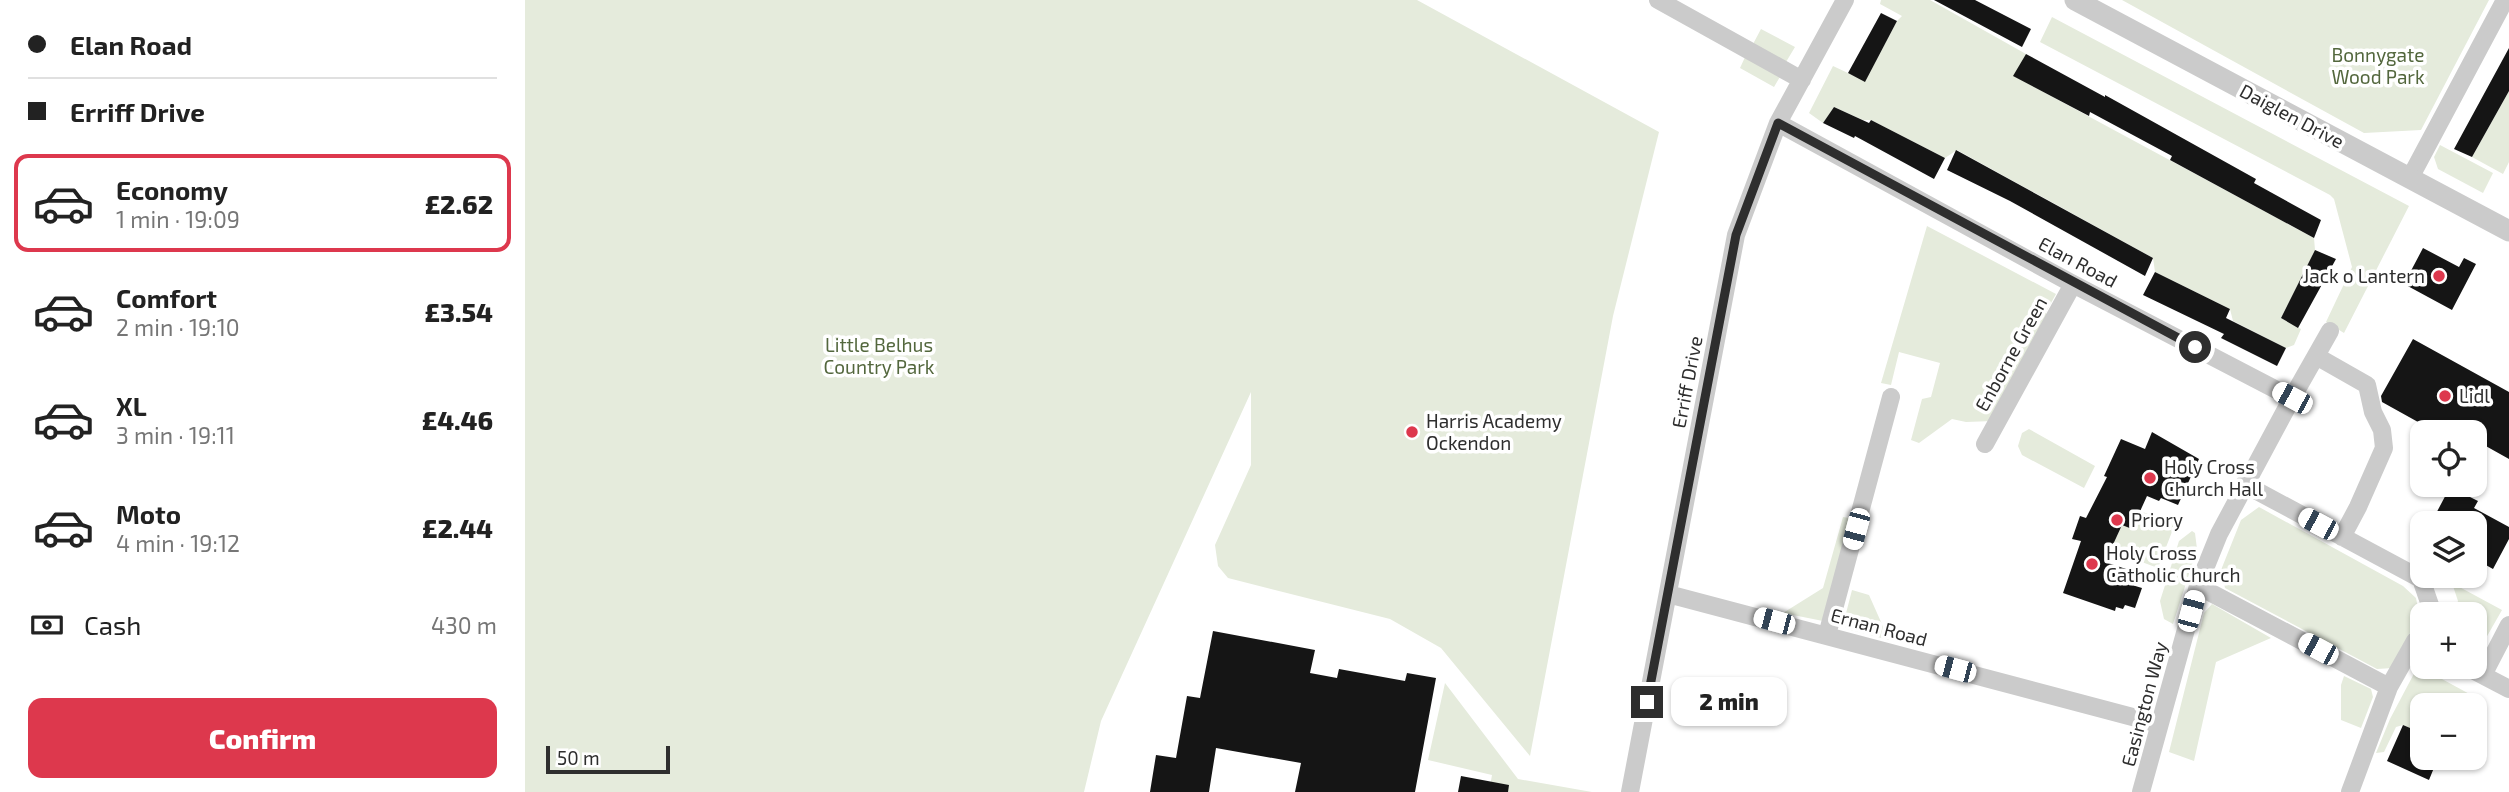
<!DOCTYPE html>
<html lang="en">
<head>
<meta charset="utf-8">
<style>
	body { margin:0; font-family:"Exo 2",sans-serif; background:#f2f2f2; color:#222; height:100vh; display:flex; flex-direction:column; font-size:26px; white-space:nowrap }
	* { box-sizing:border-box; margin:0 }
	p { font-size:23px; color:#767676 }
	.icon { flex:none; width:38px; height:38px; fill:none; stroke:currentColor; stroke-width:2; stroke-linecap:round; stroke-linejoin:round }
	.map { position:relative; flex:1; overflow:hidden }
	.panel { display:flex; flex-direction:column; background:#fff; width:525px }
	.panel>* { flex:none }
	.hud { display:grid; align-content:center; height:154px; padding:0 28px; background:#fff }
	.tools { position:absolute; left:1885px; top:420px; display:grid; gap:14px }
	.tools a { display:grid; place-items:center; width:77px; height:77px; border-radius:14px; background:#fff; box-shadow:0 2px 5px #0004; font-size:35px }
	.scale { position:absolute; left:21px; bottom:18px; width:124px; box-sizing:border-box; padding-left:7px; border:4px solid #2e2e2e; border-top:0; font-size:19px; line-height:24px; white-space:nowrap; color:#2e2e2e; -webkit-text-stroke:5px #fff; paint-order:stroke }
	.end { position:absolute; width:32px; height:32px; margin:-16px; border:9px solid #2e2e2e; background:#fff; box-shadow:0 0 0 4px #fff }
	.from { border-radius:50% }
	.bubble { position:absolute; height:49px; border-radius:14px; background:#fff; box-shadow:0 2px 5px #0004; font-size:23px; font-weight:800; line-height:49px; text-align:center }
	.car { position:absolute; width:21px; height:42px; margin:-21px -10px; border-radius:9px; box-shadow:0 0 5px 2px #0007; background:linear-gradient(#fff 24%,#345 0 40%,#fff 0 76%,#345 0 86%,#fff 0) }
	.hud b { display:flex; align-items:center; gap:24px; height:66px; font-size:26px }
	.hud b+b { border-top:2px solid #e0e0e0 }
	.hud i { width:18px; height:18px; background:#222 }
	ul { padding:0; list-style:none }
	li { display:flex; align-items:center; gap:21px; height:98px; margin:0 14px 10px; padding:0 14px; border:4px solid transparent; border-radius:14px }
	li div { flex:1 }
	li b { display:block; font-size:26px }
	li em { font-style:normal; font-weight:800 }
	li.selected { border-color:#dd384d }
	li>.icon { width:63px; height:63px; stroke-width:1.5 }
	.pay { display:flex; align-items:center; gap:18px; height:77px; padding:0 28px; font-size:26px }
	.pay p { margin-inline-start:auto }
	.cta { display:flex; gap:14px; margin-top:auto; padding:14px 28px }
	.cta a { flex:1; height:80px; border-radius:14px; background:#dd384d; color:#fff; font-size:28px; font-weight:800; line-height:80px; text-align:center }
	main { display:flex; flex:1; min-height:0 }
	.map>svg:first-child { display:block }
	.green { fill:#e5ebdc }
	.building { fill:#151515 }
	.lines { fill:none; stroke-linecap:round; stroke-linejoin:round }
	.minor { stroke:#cbcbcb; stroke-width:18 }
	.tertiary { stroke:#cbcbcb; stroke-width:21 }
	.route { stroke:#2e2e2e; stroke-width:9 }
	.poi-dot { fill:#dd384d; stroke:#fff; stroke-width:2.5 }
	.labels { text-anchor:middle; stroke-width:7; stroke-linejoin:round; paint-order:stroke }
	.park-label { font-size:19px; fill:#53673d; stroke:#fff }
	.street-label { font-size:19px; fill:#2e2e2e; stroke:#fff }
	.poi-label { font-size:19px; fill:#2e2e2e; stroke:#fff; text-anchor:start }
</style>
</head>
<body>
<main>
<section class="panel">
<div class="hud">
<b><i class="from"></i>Elan Road</b>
<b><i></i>Erriff Drive</b>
</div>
<ul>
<li class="selected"><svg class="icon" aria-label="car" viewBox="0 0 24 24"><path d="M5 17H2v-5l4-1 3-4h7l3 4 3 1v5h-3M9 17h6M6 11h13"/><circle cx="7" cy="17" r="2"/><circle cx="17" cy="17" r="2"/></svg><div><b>Economy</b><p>1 min · 19:09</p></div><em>£2.62</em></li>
<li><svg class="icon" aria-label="car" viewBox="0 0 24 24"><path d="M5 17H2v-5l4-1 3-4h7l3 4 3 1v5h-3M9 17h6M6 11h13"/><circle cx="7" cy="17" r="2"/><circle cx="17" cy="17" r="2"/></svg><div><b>Comfort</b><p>2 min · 19:10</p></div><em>£3.54</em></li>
<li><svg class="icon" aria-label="car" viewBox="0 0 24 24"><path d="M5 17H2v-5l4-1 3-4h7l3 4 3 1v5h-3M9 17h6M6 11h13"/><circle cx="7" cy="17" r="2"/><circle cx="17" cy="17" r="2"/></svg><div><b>XL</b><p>3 min · 19:11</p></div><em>£4.46</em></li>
<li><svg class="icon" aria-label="car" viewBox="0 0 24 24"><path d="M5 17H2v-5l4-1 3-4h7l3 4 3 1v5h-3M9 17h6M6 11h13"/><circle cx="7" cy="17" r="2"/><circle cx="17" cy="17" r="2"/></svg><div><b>Moto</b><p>4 min · 19:12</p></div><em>£2.44</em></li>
</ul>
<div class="pay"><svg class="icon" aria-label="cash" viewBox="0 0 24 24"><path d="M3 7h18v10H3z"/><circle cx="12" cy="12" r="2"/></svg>Cash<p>430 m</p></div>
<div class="cta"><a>Confirm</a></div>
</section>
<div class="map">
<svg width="1984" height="792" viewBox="0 0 1984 792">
	<rect width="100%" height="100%" fill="#fff"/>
	<path class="green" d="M0 0H892L1134 132 1088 316 1005 756 916 648 865 619 703 578 693 566 690 545 726 465V392L576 721 559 792H0Z
		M1356 0H1405L1501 54 1489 76 1789 238 1790 250 1756 318 1776 329 1769 345 1761 348 1708 321 1705 309 1630 272 1628 258 1432 150 1420 158 1346 120H1338L1309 107 1298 123 1284 113 1308 66 1340 81 1372 21 1377 16 1355 4Z
		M1597 0H1964L1896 130 1839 133Z
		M1527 17 1884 206 1819 333 1801 322 1827 267 1809 199 1805 195 1515 42Z
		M1236 29 1270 47 1261 62 1228 44Z
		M1221 55 1256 75 1249 87 1215 68Z
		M1984 91V162L1978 174 1947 157Z
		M1915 145 1968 173 1958 193 1913 169 1909 157Z
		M1402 226 1531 294 1521 312 1523 320 1468 421 1441 422 1427 419 1394 443 1386 440 1397 399 1406 397 1415 363 1374 352 1366 385 1356 383Z
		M1504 429 1570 466 1559 488 1497 455 1493 446 1497 433Z
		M1734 507 1878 586 1891 598 1894 614 1868 668 1852 669 1700 588 1696 570 1716 520Z
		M1615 511 1650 524 1633 568 1576 547 1589 542 1597 525 1607 529Z
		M1318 517 1330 519 1303 622 1258 613 1298 588Z
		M1667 531 1670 533 1672 549 1648 624 1639 619 1635 601 1654 541Z
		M1927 583 1977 610 1953 652 1950 650V614H1928L1933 601Z
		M1327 590 1344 595 1364 640 1322 629 1318 625Z
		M1687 604 1746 638 1691 662 1669 761 1644 752 1679 613Z
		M1893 666 1950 697 1946 705H1897V733L1878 725 1871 727 1859 752 1851 753 1865 719Z
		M1819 676 1846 689 1848 697 1836 728 1816 720V685Z
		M920 683 993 779 1067 792H964L967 775 903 760Z"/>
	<path class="building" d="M1409 0H1450L1506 29 1497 47Z
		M1356 13 1372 21 1340 82 1323 73Z
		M1984 48V91L1947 157 1929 149Z
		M1501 54 1580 97V95L1731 179 1729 183 1796 220 1789 238 1645 160 1647 156 1565 112 1564 116 1488 76Z
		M1309 107 1344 123 1346 120 1420 158 1409 179 1330 136 1329 138 1298 123Z
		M1431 150 1628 258 1620 276 1485 201 1422 170Z
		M1898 248 1934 267 1939 258 1951 264 1927 310 1879 284Z
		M1790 250 1811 259 1773 328 1756 318Z
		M1630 272 1705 309 1701 318 1761 348 1752 366 1696 338 1699 334 1618 295Z
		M1888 339 1984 392V459L1950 440V432H1935L1917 422 1911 432 1857 402 1856 396Z
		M1627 432 1674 459 1653 505 1636 498 1634 501 1622 496 1607 529 1597 525 1580 562 1604 570 1602 576 1609 578 1607 585 1617 588 1610 608 1600 605 1598 609 1591 607 1590 611 1538 593 1556 541 1547 539 1555 516 1561 518 1582 477 1579 476 1596 439 1620 449Z
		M1925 487 1953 501 1949 508 1984 527V539L1968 569 1950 559V523H1906Z
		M688 631 790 650 785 673 812 678 814 669 880 681 882 673 911 678 890 792H770L776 763 691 748 684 792H625L631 755 651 758 662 696 675 698Z
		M1878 725 1897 733V758H1913L1904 780 1862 761Z
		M936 776 984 785 983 792H933Z"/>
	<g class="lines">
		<path class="minor" d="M1133 0 1277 80
			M1253 123 1548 284 1767 398 1805 331
			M1885 178 1980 0
			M1791 356 1842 385 1848 412 1857 430 1859 448 1833 507 1817 537
			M1460 444 1548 284
			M1719 484 1896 579 1905 605 1901 614
			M1673 586 1864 687
			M1143 594 1634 724
			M1302 635 1366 397
			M1942 667 1984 689
			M1958 675 1984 625
			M1105 792 1211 235 1253 123 1320 0
			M1616 792 1673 586 1694 534 1767 398
			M1825 792 1864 687 1890 641"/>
		<path class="tertiary" d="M1550 0 1984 231"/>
	</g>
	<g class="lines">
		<path class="route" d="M1122 702 1211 235 1253 123 1670 347"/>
	</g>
	<g class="poi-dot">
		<circle cx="1914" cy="276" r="7"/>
		<circle cx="1920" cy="396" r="7"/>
		<circle cx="887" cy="432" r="7"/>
		<circle cx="1625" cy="478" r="7"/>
		<circle cx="1592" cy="520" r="7"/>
		<circle cx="1567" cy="564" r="7"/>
	</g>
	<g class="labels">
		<g class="park-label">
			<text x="1853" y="62">Bonnygate<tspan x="1853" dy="22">Wood Park</tspan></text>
			<text x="354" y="352">Little Belhus<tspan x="354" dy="22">Country Park</tspan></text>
		</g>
		<g class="street-label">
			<text transform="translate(1767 116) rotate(28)" y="7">Daiglen Drive</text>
			<text transform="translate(1553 262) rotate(28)" y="7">Elan Road</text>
			<text transform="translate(1486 354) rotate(-61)" y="7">Enborne Green</text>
			<text transform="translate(1162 382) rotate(-79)" y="7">Erriff Drive</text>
			<text transform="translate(1354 627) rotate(15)" y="7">Ernan Road</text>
			<text transform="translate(1619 704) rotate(-75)" y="7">Easington Way</text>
		</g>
		<g class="poi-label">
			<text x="1900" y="283" text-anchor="end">Jack o Lantern</text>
			<text x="1934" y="403">Lidl</text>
			<text x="901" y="428">Harris Academy<tspan x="901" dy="22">Ockendon</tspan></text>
			<text x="1639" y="474">Holy Cross<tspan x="1639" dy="22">Church Hall</tspan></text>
			<text x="1606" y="527">Priory</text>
			<text x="1581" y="560">Holy Cross<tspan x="1581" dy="22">Catholic Church</tspan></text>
		</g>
	</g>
</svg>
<div class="tools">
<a><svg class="icon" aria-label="locate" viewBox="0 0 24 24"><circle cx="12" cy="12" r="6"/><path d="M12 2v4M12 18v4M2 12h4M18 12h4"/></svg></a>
<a><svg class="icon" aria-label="layers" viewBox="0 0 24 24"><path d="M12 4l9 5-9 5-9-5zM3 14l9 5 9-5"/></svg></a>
<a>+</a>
<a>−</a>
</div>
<div class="scale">50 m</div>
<i class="end from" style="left:1670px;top:347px"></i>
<i class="end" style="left:1122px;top:702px"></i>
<div class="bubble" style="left:1146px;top:677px;width:116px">2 min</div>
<i class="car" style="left:1767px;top:398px;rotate:298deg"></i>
<i class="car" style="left:1793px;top:524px;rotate:298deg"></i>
<i class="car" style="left:1331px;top:529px;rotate:195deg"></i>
<i class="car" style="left:1666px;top:611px;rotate:15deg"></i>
<i class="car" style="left:1249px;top:621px;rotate:285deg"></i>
<i class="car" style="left:1793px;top:649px;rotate:298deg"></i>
<i class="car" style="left:1430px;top:669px;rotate:285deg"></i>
</div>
</main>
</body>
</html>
